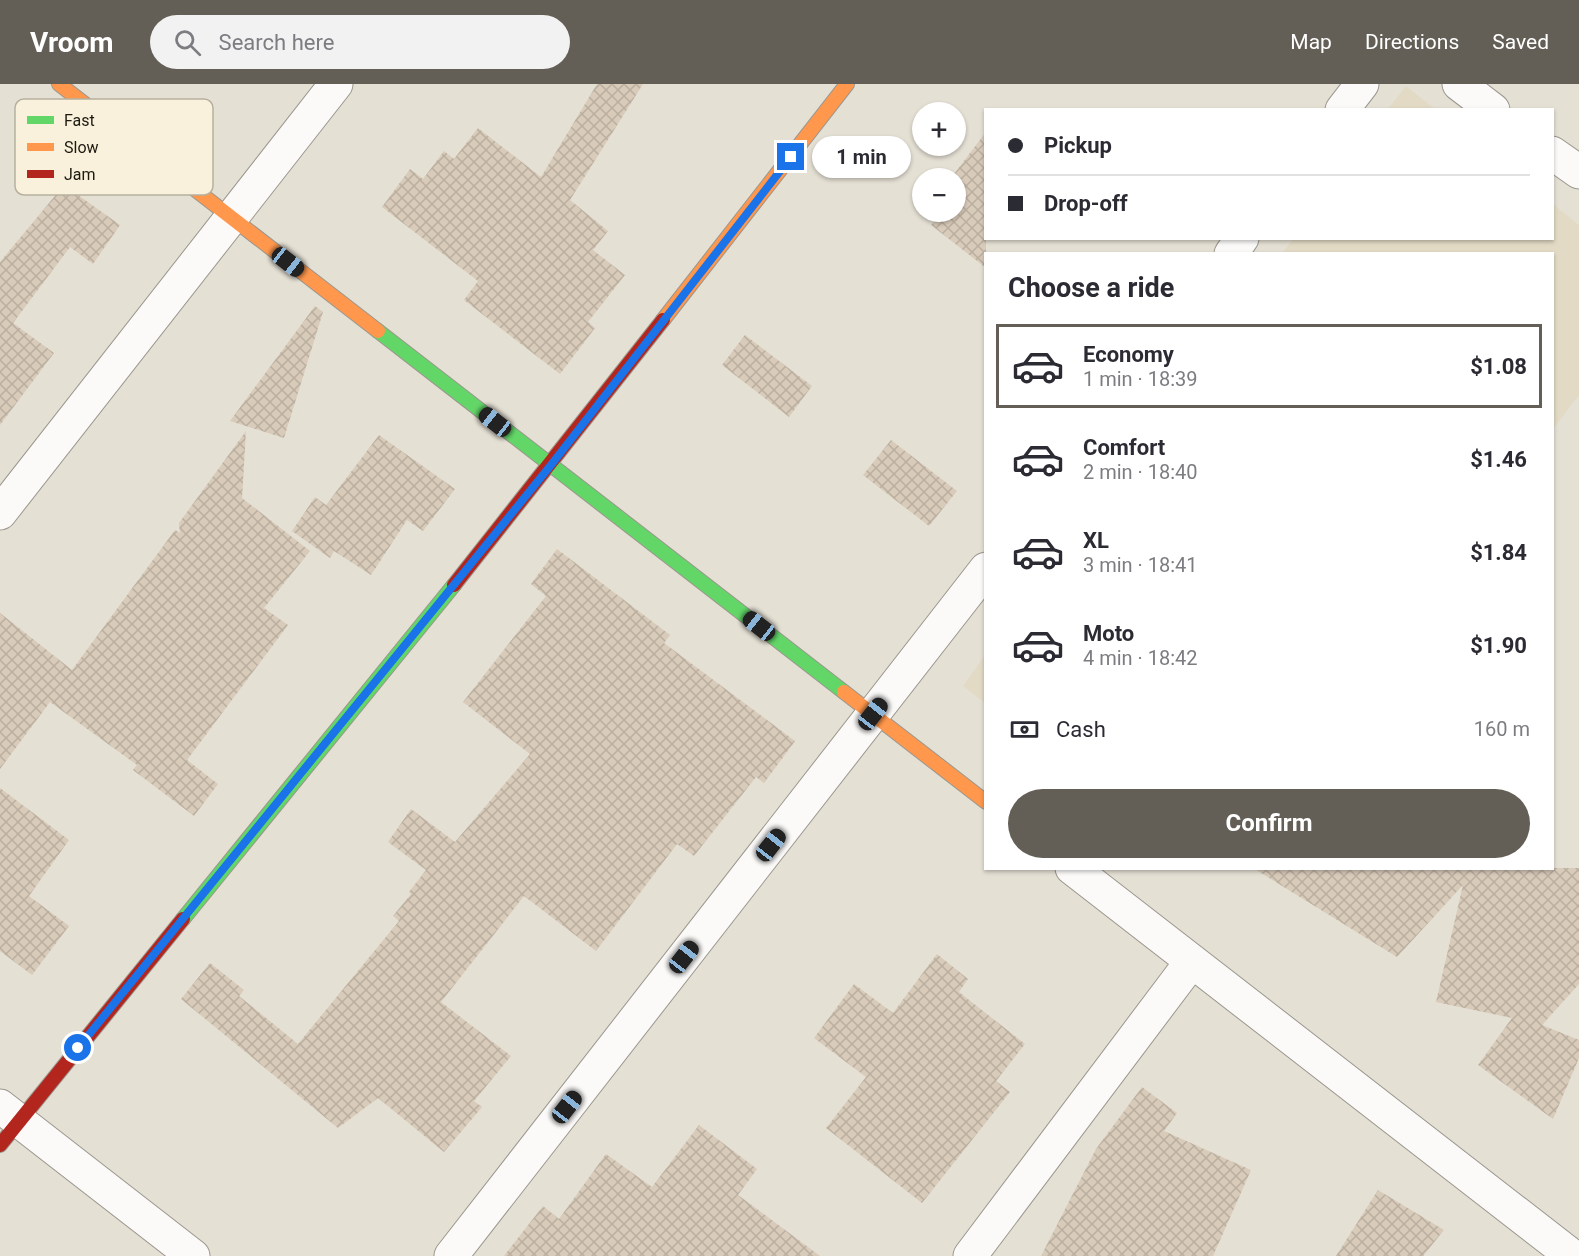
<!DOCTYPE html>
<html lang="en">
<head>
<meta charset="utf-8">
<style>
	body { margin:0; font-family:Roboto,sans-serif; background:#f2f2f3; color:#2b2b33; height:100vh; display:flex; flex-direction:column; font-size:22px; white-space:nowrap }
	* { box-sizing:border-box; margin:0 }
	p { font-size:20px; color:#7c7c81 }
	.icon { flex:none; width:33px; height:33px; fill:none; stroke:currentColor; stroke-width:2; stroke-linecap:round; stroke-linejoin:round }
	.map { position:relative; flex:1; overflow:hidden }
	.side { position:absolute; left:984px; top:168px; width:570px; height:618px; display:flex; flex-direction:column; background:#fff; border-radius:0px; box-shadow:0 2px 4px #0004 }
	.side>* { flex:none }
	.banner { position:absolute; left:984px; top:24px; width:570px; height:132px; border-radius:0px; box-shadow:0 2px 4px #0004; display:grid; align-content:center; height:132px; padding:0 24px; background:#fff }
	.controls { position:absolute; left:912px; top:18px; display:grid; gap:12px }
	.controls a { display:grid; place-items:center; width:54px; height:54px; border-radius:50%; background:#fff; box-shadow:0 2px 4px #0004; font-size:30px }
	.end { position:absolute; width:27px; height:27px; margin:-14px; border:8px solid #1a73e8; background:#fff; box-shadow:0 0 0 3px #fff }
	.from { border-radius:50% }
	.bubble { position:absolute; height:42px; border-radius:21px; background:#fff; box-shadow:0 2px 4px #0004; font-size:20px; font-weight:700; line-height:42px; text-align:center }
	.car { position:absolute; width:18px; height:36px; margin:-18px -9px; border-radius:8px; box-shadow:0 0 4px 2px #0007; background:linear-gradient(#222 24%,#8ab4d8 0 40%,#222 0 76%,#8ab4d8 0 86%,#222 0) }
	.banner b { display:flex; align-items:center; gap:21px; height:57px; font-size:22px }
	.banner b+b { border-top:2px solid #e1e1e2 }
	.banner i { width:15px; height:15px; background:#2b2b33 }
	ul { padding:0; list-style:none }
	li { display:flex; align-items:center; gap:18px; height:84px; margin:0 12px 9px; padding:0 12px; border:3px solid transparent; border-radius:0px }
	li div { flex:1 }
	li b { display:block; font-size:22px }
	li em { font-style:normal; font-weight:700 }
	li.current { border-color:#635f56 }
	li>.icon { width:54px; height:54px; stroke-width:1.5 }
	h2 { padding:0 24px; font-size:27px; line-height:72px }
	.pay { display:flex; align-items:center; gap:15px; height:66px; padding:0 24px; font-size:22px }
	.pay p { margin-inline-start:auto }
	.button { display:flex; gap:12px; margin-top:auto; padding:12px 24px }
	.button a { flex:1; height:69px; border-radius:36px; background:#635f56; color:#fff; font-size:24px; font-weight:700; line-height:69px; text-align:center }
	header { display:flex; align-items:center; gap:36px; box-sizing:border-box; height:84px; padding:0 30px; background:#635f56; color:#fff }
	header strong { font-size:28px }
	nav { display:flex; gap:33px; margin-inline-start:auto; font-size:21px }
	.search { width:420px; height:54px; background:#f2f2f3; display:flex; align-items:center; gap:15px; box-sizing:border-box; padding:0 21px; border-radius:33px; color:#7c7c81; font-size:22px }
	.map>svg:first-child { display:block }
	.built { fill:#e2dac5 }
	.building { fill:url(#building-cross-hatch) }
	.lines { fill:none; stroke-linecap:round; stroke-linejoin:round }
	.street-casing { stroke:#9b978e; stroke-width:35 }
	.fast-casing { stroke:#9b978e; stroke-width:16 }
	.slow-casing { stroke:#9b978e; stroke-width:16 }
	.jam-casing { stroke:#9b978e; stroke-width:16 }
	.street { stroke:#fbfaf9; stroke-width:33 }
	.fast { stroke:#63d668; stroke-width:14 }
	.slow { stroke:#ff974d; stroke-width:14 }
	.jam { stroke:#b3261e; stroke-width:14 }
	.route { stroke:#1a73e8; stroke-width:8 }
	.key { fill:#f9f1db; stroke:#b7b09f; stroke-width:1.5 }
	.key-label { font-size:16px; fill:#1d1a12 }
</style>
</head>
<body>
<header>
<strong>Vroom</strong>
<div class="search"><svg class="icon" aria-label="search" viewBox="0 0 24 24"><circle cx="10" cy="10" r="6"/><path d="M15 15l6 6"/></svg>Search here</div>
<nav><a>Map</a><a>Directions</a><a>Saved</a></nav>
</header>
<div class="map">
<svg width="1579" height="1172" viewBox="0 0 1579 1172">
	<defs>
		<pattern id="building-cross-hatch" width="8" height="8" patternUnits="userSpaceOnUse" patternTransform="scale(1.5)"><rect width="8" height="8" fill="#d9cbba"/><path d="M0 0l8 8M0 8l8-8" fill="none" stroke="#baae9f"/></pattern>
	</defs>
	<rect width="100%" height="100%" fill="#e5e0d4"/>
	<path class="built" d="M1406 2 1435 25H1388Z
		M1553 120 1579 141V311L1553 345 1552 170 1282 169 1293 155 1552 154Z
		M985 571V619L963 602Z"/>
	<path class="building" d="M597 0H643L570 116 608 147 593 166 625 191 588 238 595 244 560 290 464 216 478 197 382 123 410 85 423 95 444 67 454 75 478 44 541 93Z
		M986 48V184L931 141 942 128H956V94H951Z
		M64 101 120 141 93 180 70 163 13 239 54 269 0 341V178Z
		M315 222 323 228 284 354 230 337Z
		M745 251 812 302 789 333 722 281Z
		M246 347 242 414 310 467 264 524 288 541 187 676 218 700 194 732 133 686 137 681 50 618 0 685V529L72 586 175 446 180 449 179 439Z
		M379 351 455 405 423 447 407 436 371 491 334 467 330 474 292 447 315 413 326 421Z
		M891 356 957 407 929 442 863 391Z
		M557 465 670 551 664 559 795 657 764 699 756 693 694 772 677 760 596 867 524 812 441 918 511 972 474 1017 482 1023 444 1068 378 1014 338 1044 181 915 210 879 244 906 239 912 298 960 399 837 393 832 411 810 409 808 426 786 388 758 411 725 455 758 530 670 463 618 546 512 531 500Z
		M0 704 69 756 29 812 69 842 32 891 0 867Z
		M1253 784H1579V900L1542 941 1579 956V974L1553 1035 1478 981 1512 934 1436 918 1463 801 1397 873Z
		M937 870 968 895 959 908 1025 960 996 997 1010 1008 922 1119 826 1044 866 993 814 954 854 900 893 929Z
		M1142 1003 1177 1029 1164 1047 1251 1086 1213 1172H1041L1096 1065Z
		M699 1041 757 1085 738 1111 820 1172H504L543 1122 559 1135 606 1070 652 1103Z
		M1378 1106 1444 1146 1423 1172H1336Z"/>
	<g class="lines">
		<defs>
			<path id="street" d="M1459 0 1493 26
				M1342 26 1362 0
				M1552 69 1579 88
				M1231 170 1242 154
				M0 429 336 0
				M1072 784 1572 1172
				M0 1022 193 1172
				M451 1172 986 485
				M970 1172 1192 877"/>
			<path id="fast" d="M378 247 844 608
				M183 835 454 501"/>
			<path id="slow" d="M59 0 378 247
				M663 236 847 0
				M844 608 986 718"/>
			<path id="jam" d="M454 501 663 236
				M0 1061 183 835"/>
		</defs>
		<use href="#street" class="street-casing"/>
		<use href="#fast" class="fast-casing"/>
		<use href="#slow" class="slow-casing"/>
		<use href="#jam" class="jam-casing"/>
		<use href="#street" class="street"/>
		<use href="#fast" class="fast"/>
		<use href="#slow" class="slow"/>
		<use href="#jam" class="jam"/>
	</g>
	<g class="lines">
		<path class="route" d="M78 964 551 381 791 73"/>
	</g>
	<rect x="15" y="15" width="198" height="96" rx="9" class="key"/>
	<rect x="27" y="32" width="27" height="8" fill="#63d668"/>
	<rect x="27" y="59" width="27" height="8" fill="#ff974d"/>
	<rect x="27" y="86" width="27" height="8" fill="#b3261e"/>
	<g class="key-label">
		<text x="64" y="42">Fast</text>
		<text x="64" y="69">Slow</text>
		<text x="64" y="96">Jam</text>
	</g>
</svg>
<div class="controls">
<a>+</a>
<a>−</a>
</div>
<i class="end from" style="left:78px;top:964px"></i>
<i class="end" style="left:791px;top:73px"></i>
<div class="bubble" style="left:812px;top:52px;width:99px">1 min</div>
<i class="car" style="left:288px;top:178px;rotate:128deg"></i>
<i class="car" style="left:495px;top:338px;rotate:308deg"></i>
<i class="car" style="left:759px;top:542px;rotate:308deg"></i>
<i class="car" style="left:873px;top:630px;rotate:38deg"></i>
<i class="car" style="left:771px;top:761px;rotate:38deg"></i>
<i class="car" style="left:684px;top:873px;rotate:38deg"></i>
<i class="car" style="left:567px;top:1023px;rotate:38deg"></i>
<div class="banner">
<b><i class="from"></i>Pickup</b>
<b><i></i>Drop-off</b>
</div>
<section class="side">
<h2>Choose a ride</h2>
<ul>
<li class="current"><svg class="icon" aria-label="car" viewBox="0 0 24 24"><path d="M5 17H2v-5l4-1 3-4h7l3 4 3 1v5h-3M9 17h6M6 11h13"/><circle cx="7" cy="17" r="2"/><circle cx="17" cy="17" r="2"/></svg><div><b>Economy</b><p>1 min · 18:39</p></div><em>$1.08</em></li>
<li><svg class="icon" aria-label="car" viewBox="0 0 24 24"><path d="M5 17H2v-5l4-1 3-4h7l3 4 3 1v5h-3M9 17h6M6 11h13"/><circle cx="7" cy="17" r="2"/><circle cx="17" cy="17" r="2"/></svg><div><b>Comfort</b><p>2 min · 18:40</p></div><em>$1.46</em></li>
<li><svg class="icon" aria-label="car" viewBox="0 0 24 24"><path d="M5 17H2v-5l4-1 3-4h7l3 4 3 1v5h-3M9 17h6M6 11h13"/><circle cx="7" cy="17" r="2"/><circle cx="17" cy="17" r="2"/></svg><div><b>XL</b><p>3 min · 18:41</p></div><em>$1.84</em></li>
<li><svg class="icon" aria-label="car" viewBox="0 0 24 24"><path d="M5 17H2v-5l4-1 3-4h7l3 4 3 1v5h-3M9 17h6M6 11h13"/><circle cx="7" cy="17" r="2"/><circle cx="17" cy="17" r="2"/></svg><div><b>Moto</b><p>4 min · 18:42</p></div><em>$1.90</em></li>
</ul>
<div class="pay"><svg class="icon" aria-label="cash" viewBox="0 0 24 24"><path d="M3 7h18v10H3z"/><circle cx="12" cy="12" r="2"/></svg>Cash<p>160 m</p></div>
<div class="button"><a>Confirm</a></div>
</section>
</div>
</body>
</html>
